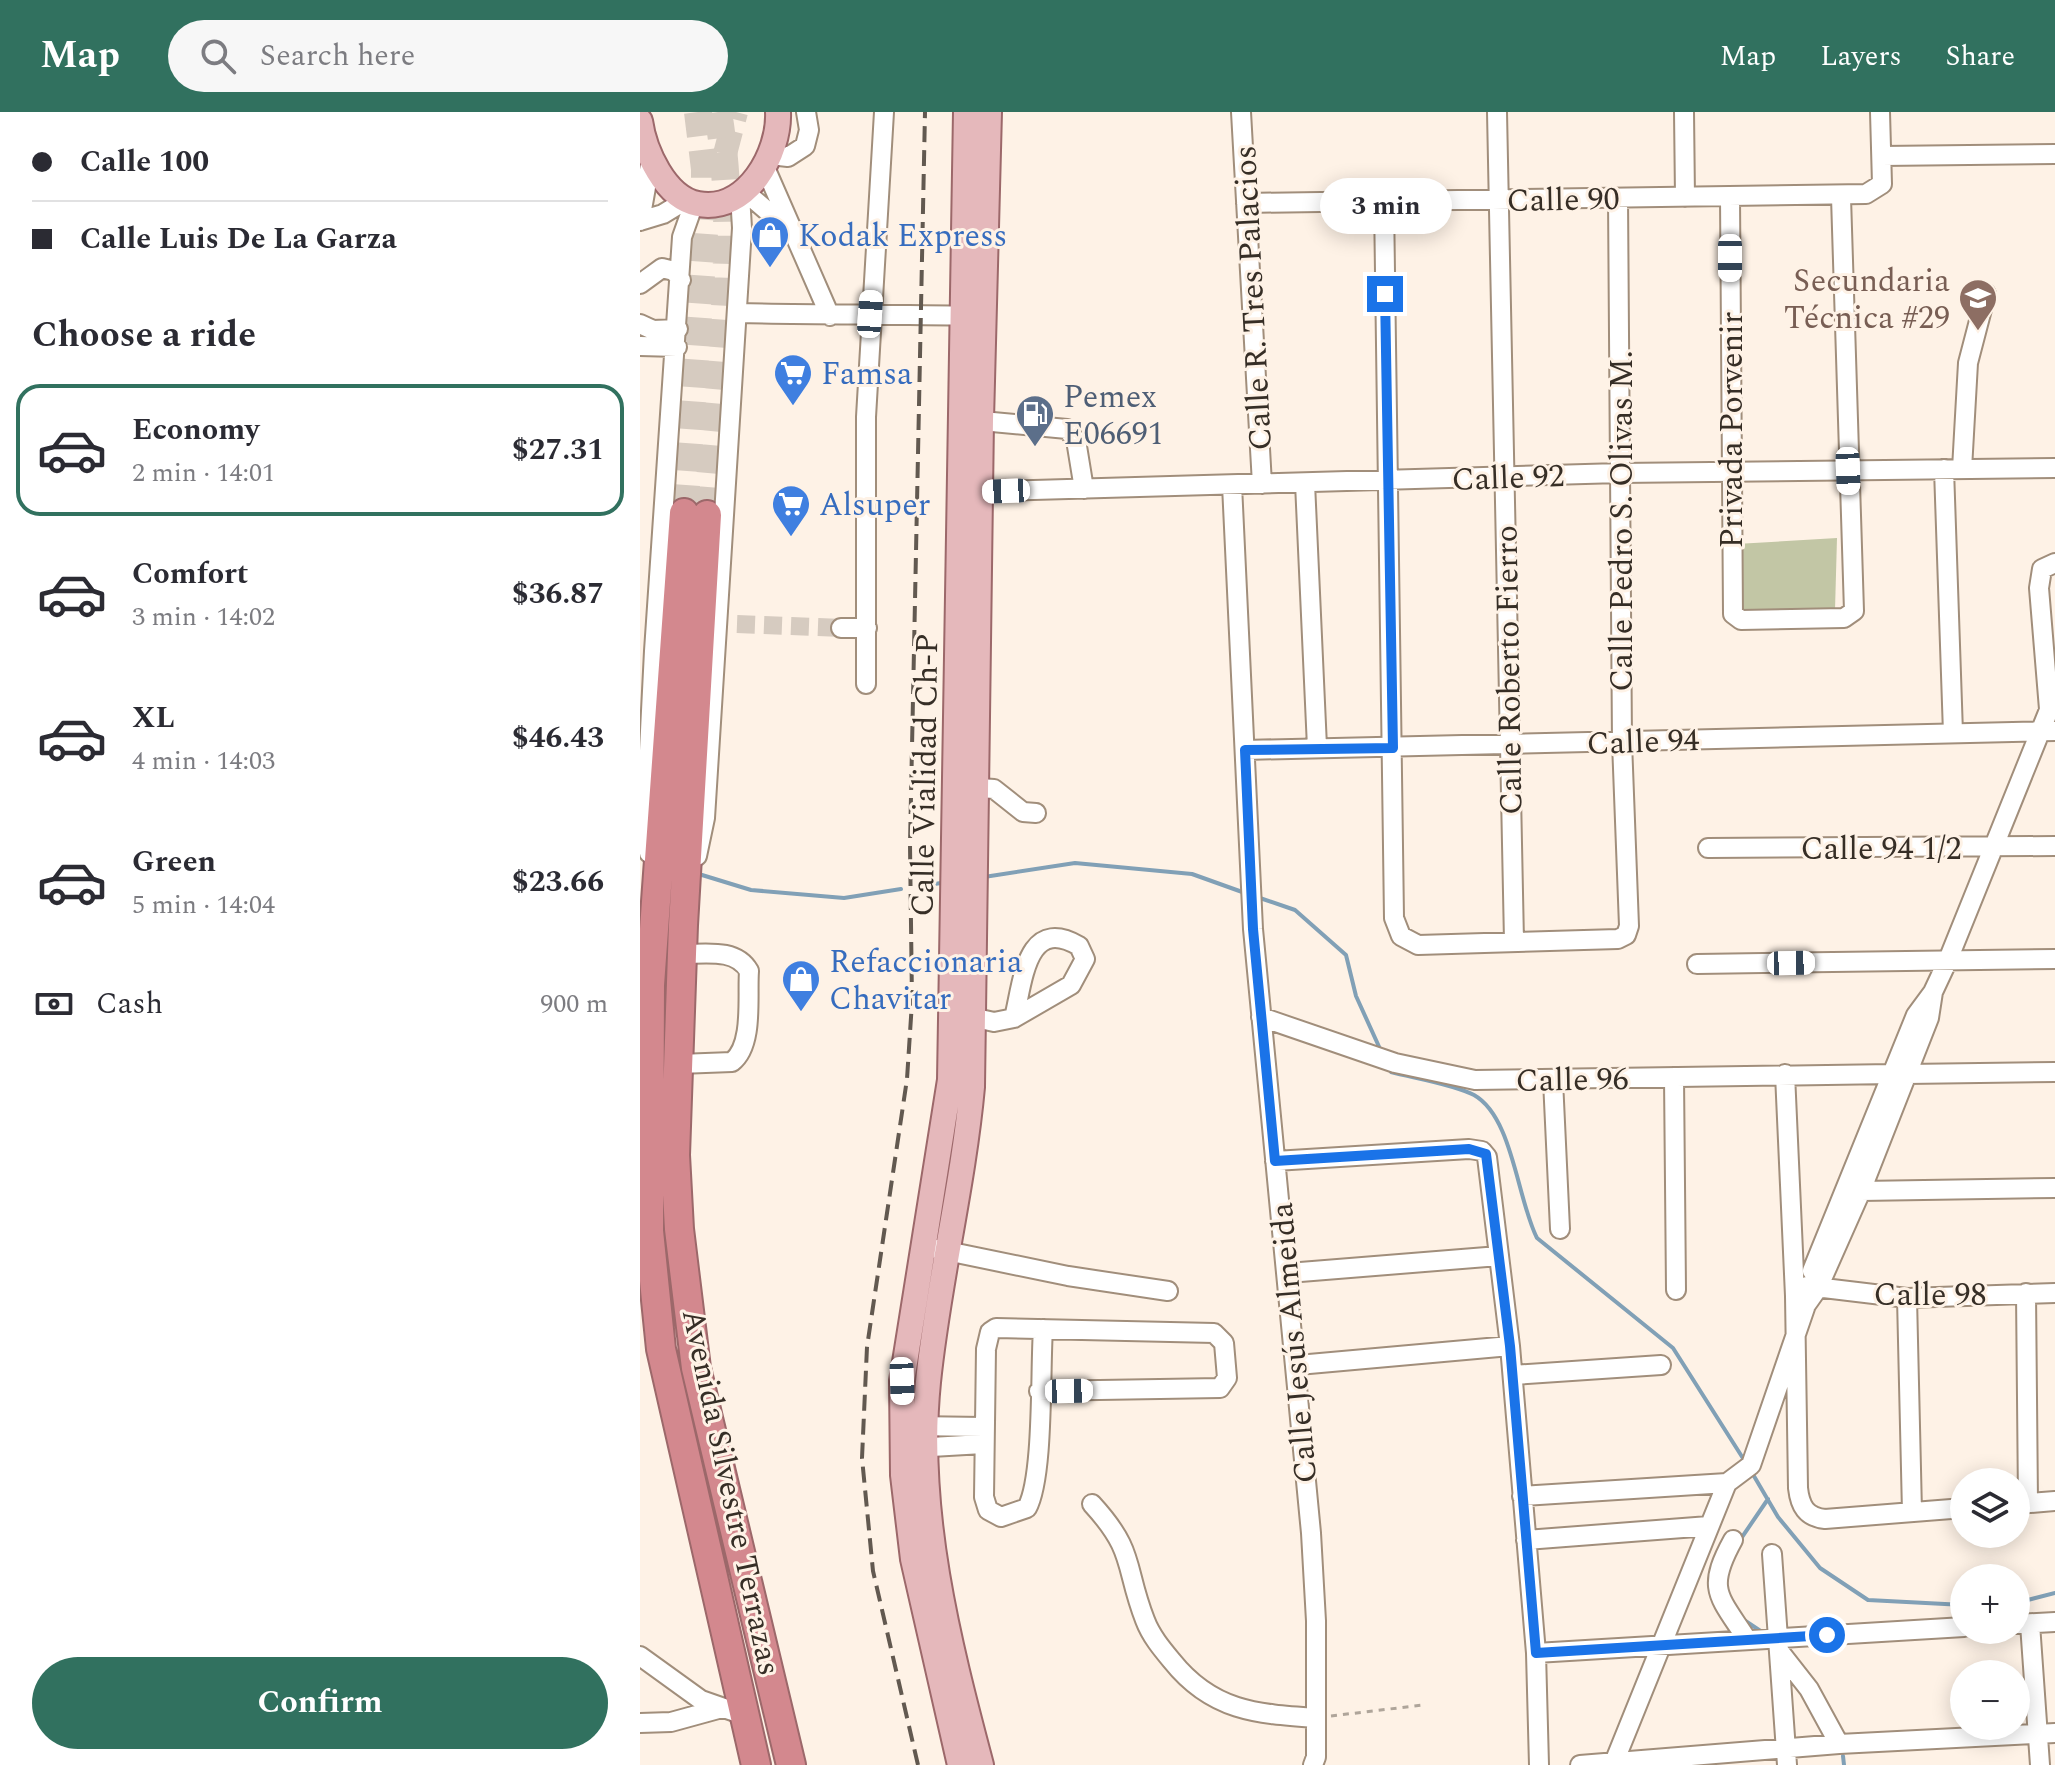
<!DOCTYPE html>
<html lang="en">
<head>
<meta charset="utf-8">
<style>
	body { margin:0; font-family:Spectral,serif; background:#f7f7f7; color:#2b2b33; height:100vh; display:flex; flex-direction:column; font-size:30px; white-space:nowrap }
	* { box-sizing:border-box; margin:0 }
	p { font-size:26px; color:#7c7c81 }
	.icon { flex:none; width:44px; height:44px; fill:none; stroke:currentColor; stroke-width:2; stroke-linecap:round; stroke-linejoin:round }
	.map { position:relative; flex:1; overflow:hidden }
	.drawer { display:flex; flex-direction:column; background:#fff; width:640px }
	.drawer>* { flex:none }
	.top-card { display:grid; align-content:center; height:176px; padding:0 32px; background:#fff }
	.tools { position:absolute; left:1310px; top:1356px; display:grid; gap:16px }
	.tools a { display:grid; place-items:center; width:80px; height:80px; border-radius:50%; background:#fff; box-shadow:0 4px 20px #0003; font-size:40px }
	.end { position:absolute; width:36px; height:36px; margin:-18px; border:10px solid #1a73e8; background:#fff; box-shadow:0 0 0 4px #fff }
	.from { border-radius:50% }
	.bubble { position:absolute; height:56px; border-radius:28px; background:#fff; box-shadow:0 4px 20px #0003; font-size:26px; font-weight:700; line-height:56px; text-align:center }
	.car { position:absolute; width:24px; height:48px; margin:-24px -12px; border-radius:10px; box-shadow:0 0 6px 2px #0007; background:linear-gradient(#fff 24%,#345 0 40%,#fff 0 76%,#345 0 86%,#fff 0) }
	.top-card b { display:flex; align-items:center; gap:28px; height:76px; font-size:30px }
	.top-card b+b { border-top:2px solid #e1e1e2 }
	.top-card i { width:20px; height:20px; background:#2b2b33 }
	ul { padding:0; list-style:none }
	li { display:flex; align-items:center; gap:24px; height:132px; margin:0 16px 12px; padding:0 16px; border:4px solid transparent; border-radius:24px }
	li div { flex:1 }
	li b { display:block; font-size:30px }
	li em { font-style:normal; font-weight:700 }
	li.on { border-color:#31715f }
	li>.icon { width:72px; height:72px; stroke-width:1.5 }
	h2 { padding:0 32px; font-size:36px; line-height:96px }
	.pay { display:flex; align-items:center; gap:20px; height:88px; padding:0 32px; font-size:30px }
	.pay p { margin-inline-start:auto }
	.action { display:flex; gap:16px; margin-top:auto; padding:16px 32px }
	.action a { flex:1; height:92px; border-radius:48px; background:#31715f; color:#fff; font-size:32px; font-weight:700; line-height:92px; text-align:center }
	header { display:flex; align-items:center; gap:48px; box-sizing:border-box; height:112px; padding:0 40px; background:#31715f; color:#fff }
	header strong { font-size:38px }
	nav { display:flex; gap:44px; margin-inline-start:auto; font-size:28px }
	.search { width:560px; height:72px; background:#f7f7f7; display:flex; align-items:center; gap:20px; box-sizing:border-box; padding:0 28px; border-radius:44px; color:#7c7c81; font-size:30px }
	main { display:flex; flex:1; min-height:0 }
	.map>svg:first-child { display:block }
	.green { fill:#c2c6a5 }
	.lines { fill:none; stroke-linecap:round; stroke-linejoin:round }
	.stream { stroke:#81a0b6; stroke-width:4 }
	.minor-tunnel { stroke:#d6cbc0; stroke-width:18; stroke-dasharray:18 9; stroke-linecap:butt }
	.major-tunnel { stroke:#d6cbc0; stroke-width:24; stroke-dasharray:24 12; stroke-linecap:butt }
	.highway-tunnel { stroke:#d6cbc0; stroke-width:28; stroke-dasharray:28 14; stroke-linecap:butt }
	.minor-casing { stroke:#a18e7b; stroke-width:22 }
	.major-casing { stroke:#9c686a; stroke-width:28 }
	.highway-casing { stroke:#9c686a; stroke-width:32 }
	.path { stroke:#afa59a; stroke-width:3; stroke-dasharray:6 6; stroke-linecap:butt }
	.minor { stroke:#fff; stroke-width:18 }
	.major { stroke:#e5b8bb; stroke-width:24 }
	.highway { stroke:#d3888e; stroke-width:28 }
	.rail { stroke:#625950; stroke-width:4; stroke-dasharray:16 8; stroke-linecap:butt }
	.route { stroke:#1a73e8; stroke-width:10 }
	.labels { text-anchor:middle; stroke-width:6; stroke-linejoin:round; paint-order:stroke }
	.street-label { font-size:32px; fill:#362e26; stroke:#fef2e6 }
	.shop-label { font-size:32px; fill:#366cbe; stroke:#fef2e6; text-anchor:start }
	.education-label { font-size:32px; fill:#785e54; stroke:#fef2e6; text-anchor:end }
	.service-label { font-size:32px; fill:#4e5e75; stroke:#fef2e6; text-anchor:start }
</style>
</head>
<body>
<header>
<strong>Map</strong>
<div class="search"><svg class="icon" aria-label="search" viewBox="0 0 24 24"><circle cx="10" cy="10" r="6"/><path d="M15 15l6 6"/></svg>Search here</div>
<nav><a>Map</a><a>Layers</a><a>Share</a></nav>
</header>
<main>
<section class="drawer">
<div class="top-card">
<b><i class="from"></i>Calle 100</b>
<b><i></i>Calle Luis De La Garza</b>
</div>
<h2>Choose a ride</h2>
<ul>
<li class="on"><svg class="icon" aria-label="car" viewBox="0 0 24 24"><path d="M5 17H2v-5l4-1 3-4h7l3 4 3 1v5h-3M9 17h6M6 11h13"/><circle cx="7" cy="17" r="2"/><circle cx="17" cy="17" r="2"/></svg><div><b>Economy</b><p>2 min · 14:01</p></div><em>$27.31</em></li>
<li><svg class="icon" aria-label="car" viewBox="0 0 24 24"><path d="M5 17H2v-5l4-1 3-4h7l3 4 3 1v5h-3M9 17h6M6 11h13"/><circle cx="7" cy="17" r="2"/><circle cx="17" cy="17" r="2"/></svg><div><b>Comfort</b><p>3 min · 14:02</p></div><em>$36.87</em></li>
<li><svg class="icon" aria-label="car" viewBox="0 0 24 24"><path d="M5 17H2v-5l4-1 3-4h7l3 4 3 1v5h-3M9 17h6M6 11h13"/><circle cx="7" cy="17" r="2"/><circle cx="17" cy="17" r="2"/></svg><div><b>XL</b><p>4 min · 14:03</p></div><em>$46.43</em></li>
<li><svg class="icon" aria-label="car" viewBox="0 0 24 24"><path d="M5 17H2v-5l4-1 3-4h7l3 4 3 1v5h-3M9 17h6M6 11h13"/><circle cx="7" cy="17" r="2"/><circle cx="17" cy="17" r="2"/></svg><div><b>Green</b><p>5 min · 14:04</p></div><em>$23.66</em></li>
</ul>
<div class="pay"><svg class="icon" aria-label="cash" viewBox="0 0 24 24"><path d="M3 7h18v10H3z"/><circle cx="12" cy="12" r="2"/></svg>Cash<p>900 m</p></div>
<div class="action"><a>Confirm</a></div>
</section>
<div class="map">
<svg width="1415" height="1653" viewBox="0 0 1415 1653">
	<rect width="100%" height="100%" fill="#fef2e6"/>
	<path class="green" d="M1197 426 1195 498 1099 502 1096 432Z"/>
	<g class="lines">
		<path class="stream" d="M62 763 111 778 204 786 261 777
			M344 765 435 751 552 762 605 781
			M281 774 301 771
			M617 785 655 798 706 843 716 884 741 939
			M748 955 751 960C774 966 813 972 834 983 873 1005 877 1087 897 1126L1033 1236 1106 1351
			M1111 1359 1138 1405 1180 1456 1228 1488 1324 1493
			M1098 1431 1128 1387
			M1376 1491 1415 1481
			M1104 1508 1122 1520
			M1203 1644 1204 1653"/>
		<path class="minor-tunnel" d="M97 512 201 516"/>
		<path class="major-tunnel" d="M85 42 96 0"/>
		<path class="highway-tunnel" d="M44 401 65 107V57L58 0
			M67 403C77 271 100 132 78 0"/>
		<defs>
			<path id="minor" d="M601 0 622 372
				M857 0 874 829
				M1044 0 1045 85
				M130 43 148 45 165 34 169 18 166 0
				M1242 44 1415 42
				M124 53 190 204
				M104 79 153 121
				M1090 85 1093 502 1101 508 1204 506 1214 499 1201 85
				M744 89 754 806 761 824 778 833 978 827 986 823 989 814 982 630 978 86
				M606 91 1226 82 1242 72 1240 0
				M0 109 11 47
				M0 109 23 102 46 88
				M0 172 22 156 34 159 41 168
				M97 201C176 203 255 202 334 204
				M0 212 13 218 38 217
				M0 234 37 235
				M331 308 427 317 436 328 444 377
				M1304 357 1313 621
				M1322 357 1328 251 1346 182
				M665 371 677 635
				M592 373 613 817 671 1421 676 1509V1645L673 1653
				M327 380 980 361 1415 356
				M201 516H227
				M226 572V305L244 0
				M1409 597 1399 476 1402 457 1415 451
				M605 638 1415 619
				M326 675 354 677 383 700 396 701
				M1068 736 1415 734
				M9 741 6 699 14 539 42 125 54 91
				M57 744 65 706 102 116 100 83
				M1057 852 1415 847
				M322 903 354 910 374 906 431 873 445 847 439 834C386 803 383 870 374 906
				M621 905 755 951 835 968 1252 962
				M39 952 92 950C114 933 107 884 109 859 96 836 65 842 42 842
				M1145 962 1155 1184 1158 1376C1160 1394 1166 1405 1185 1407L1324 1396
				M1267 962 1415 960
				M1034 965 1036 1178
				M913 968 920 1117
				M635 1049 829 1037 842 1039 847 1045 870 1234 896 1541 899 1653
				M1221 1079 1415 1076
				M297 1137 428 1164 528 1179
				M1172 1159 1276 903 1293 880 1308 848 1415 583
				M648 1161 859 1144
				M1167 1174 1267 1186 1415 1181
				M1386 1181 1388 1391
				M1267 1186 1272 1400
				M658 1253 870 1234
				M873 1263 1021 1253
				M399 1279 580 1276 587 1266 584 1231 574 1221 356 1216 350 1220 346 1237 344 1385 348 1398 361 1405 387 1396C404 1365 400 1258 403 1217
				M274 1314 343 1315
				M274 1336 343 1332
				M882 1384 1087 1371
				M452 1392C496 1440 484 1454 505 1508 511 1524 522 1537 532 1549 572 1599 616 1602 676 1606
				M1378 1392 1415 1389
				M886 1428 1069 1414
				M1093 1428C1066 1477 1078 1483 1106 1526
				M1132 1442 1147 1653
				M1376 1512 1415 1510
				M1390 1512 1400 1653
				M1140 1540 1169 1577 1199 1632
				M896 1541 1324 1515
				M0 1544 61 1588 104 1603
				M0 1611 31 1610 82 1596
				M940 1653 1199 1632 1415 1621
				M973 1653 1087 1371 1111 1353 1166 1193 1178 1176 1221 1079 1289 906 1293 880"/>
			<path id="major" d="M0 9C4 38 25 86 58 92 107 101 140 41 138 0
				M320 1653 273 1447 263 1363 262 1269 310 968 326 0
				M341 1653C308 1529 275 1399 288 1270 298 1171 323 1074 332 975L341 308 349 0"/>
			<path id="highway" d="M44 401 10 873 9 1119 21 1237 116 1653
				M67 403 43 813 35 1043 39 1117 56 1256 151 1653"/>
		</defs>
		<use href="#minor" class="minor-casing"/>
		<use href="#major" class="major-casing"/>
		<use href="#highway" class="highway-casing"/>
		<path class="path" d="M691 1604 783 1593"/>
		<use href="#minor" class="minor"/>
		<use href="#major" class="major"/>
		<use href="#highway" class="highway"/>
		<path class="rail" d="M278 1653 233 1459 222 1346 227 1235 267 967 272 890 270 733 285 0"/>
	</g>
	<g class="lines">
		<path class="route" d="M745 182 753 636 605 638 613 817 635 1049 829 1037 846 1042 870 1234 896 1541 1187 1523"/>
	</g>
	<defs>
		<symbol id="shop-pin" viewBox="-11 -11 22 30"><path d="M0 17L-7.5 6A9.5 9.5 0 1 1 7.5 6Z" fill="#3f7fe0" stroke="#fef2e6"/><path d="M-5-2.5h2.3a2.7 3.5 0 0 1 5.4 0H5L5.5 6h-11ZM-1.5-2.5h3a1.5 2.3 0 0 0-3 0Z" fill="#fff"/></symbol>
		<symbol id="school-pin" viewBox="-11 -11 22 30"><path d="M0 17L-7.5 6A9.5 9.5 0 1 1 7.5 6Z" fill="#8d6e63" stroke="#fef2e6"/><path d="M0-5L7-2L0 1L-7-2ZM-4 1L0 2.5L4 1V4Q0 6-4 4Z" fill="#fff"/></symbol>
		<symbol id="supermarket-pin" viewBox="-11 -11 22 30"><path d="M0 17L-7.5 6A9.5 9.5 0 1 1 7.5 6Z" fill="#3f7fe0" stroke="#fef2e6"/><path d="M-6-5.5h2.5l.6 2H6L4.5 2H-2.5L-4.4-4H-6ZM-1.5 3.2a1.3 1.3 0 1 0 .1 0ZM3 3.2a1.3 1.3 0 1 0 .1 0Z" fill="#fff"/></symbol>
		<symbol id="fuel-pin" viewBox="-11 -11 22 30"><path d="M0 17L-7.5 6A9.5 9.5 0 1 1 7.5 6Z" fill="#5c6f8a" stroke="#fef2e6"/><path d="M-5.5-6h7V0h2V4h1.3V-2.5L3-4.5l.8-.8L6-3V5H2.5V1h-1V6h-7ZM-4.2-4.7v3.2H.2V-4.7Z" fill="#fff"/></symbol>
	</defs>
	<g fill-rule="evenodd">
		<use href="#shop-pin" x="108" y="101" width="44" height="60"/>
		<use href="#school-pin" x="1316" y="164" width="44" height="60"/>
		<use href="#supermarket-pin" x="131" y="239" width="44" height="60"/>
		<use href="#fuel-pin" x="373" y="280" width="44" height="60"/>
		<use href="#supermarket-pin" x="129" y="370" width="44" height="60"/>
		<use href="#shop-pin" x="139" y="845" width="44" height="60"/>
	</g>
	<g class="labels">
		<g class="street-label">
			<text transform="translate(923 87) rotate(-1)" y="11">Calle 90</text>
			<text transform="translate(612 186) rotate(-93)" y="11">Calle R. Tres Palacios</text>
			<text transform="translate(1091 318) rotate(-90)" y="11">Privada Porvenir</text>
			<text transform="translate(868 365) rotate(-2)" y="11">Calle 92</text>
			<text transform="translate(981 409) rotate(-90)" y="11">Calle Pedro S. Olivas M.</text>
			<text transform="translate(868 558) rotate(-91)" y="11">Calle Roberto Fierro</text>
			<text transform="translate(1003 629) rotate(-2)" y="11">Calle 94</text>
			<text transform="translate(284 663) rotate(-89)" y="11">Calle Vialidad Ch-P</text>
			<text x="1241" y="747">Calle 94 1/2</text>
			<text transform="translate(932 967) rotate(-1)" y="11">Calle 96</text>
			<text x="1290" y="1193">Calle 98</text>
			<text transform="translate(653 1231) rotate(-95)" y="11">Calle Jesús Almeida</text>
			<text transform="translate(92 1380) rotate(78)" y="11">Avenida Silvestre Terrazas</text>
		</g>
		<g class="shop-label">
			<text x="158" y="134">Kodak Express</text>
			<text x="181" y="272">Famsa</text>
			<text x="179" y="403">Alsuper</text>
			<text x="189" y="860">Refaccionaria<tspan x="189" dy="37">Chavitar</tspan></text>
		</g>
		<g class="education-label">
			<text x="1310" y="179">Secundaria<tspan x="1310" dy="37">Técnica #29</tspan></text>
		</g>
		<g class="service-label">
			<text x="423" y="295">Pemex<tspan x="423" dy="37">E06691</tspan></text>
		</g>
	</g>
</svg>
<div class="tools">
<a><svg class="icon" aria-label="layers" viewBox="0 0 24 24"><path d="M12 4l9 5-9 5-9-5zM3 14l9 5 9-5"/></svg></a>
<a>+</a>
<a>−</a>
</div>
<i class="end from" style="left:1187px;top:1523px"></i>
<i class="end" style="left:745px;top:182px"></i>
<div class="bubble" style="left:680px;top:66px;width:132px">3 min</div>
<i class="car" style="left:1090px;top:146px;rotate:180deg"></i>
<i class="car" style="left:230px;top:202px;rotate:4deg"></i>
<i class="car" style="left:1208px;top:359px;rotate:178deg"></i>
<i class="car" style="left:366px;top:379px;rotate:268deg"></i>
<i class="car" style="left:1151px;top:851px;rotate:89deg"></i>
<i class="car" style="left:262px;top:1269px;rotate:178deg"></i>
<i class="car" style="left:429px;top:1279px;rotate:89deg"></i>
</div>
</main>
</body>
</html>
